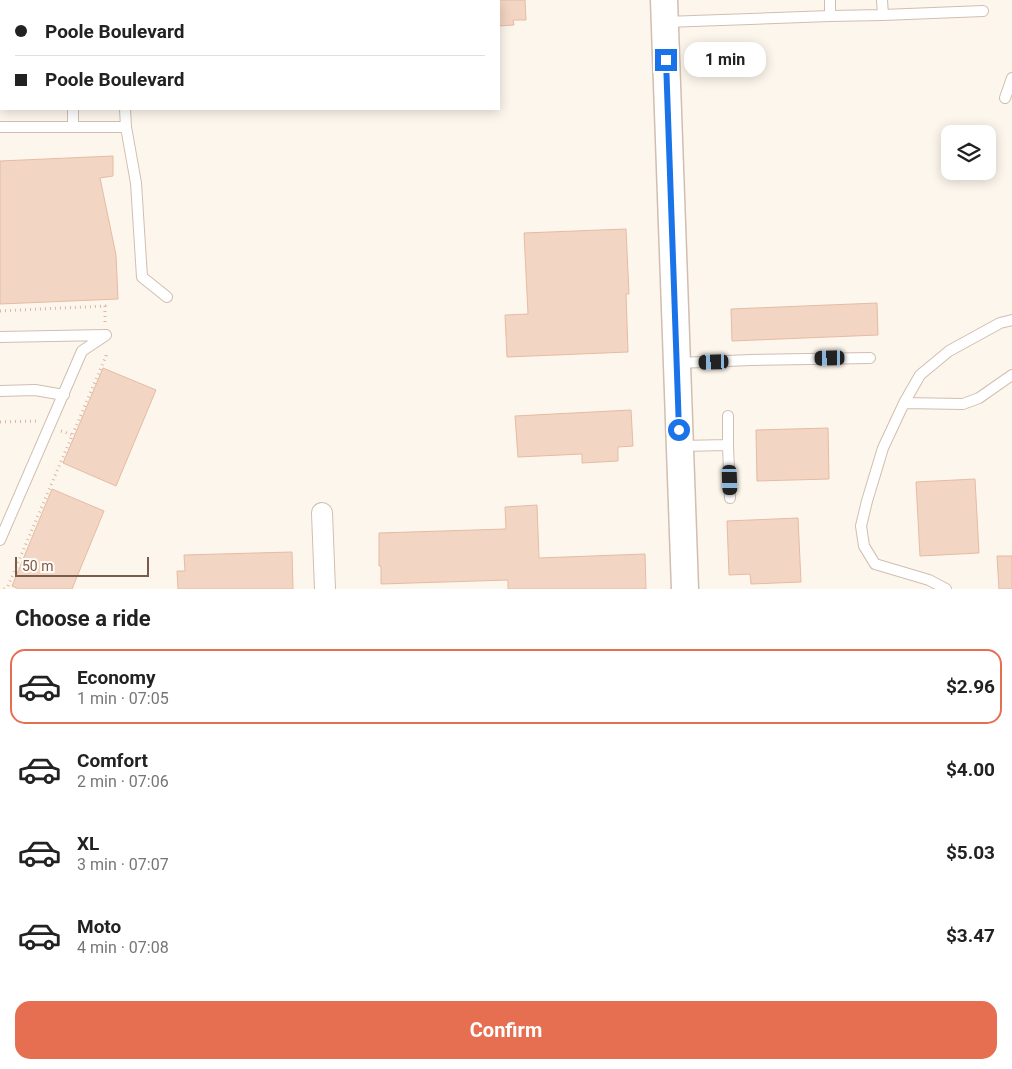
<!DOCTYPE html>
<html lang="en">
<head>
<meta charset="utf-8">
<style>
	body { margin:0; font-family:Roboto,sans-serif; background:#f2f2f2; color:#222; height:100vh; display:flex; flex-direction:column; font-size:19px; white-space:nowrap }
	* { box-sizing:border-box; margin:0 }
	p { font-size:16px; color:#767676 }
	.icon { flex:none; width:28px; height:28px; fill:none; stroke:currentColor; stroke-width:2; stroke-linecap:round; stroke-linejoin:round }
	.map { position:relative; height:589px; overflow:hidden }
	.side { display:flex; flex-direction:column; background:#fff; flex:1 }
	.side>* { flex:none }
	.banner { position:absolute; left:0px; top:0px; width:500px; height:110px; box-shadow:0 2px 12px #0003; display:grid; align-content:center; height:110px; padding:0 15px; background:#fff }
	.fabs { position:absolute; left:941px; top:125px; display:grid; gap:10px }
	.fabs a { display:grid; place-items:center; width:55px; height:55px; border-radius:10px; background:#fff; box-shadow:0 2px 12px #0003; font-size:25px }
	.scale { position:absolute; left:15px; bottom:12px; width:134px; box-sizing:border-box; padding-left:5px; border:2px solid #7a5c4d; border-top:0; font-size:14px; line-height:18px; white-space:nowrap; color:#7a5c4d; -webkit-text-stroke:4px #fffaf3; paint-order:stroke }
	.end { position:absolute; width:22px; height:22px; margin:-11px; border:6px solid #1a73e8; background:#fff; box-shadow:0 0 0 2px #fff }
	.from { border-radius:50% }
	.bubble { position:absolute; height:35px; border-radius:15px; background:#fff; box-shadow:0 2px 12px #0003; font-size:16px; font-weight:700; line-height:35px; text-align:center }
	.car { position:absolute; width:15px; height:30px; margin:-15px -8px; border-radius:6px; box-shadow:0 0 4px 1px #0007; background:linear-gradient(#222 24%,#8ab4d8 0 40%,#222 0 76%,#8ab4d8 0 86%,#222 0) }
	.banner b { display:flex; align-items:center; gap:18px; height:48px; font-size:19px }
	.banner b+b { border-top:1px solid #e0e0e0 }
	.banner i { width:12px; height:12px; background:#222 }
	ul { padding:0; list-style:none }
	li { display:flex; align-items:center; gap:15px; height:75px; margin:0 10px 8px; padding:0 5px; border:2px solid transparent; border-radius:15px }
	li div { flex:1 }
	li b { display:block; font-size:19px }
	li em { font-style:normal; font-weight:700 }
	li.on { border-color:#e76f51 }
	li>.icon { width:45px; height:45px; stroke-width:1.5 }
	h2 { padding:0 15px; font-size:22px; line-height:60px }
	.cta { display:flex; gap:10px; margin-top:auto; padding:10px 15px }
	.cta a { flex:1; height:58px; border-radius:15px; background:#e76f51; color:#fff; font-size:20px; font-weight:700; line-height:58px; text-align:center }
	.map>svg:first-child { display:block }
	.building { fill:#f3d5c3; stroke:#e6bba3 }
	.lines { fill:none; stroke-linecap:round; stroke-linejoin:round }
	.service-casing { stroke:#d1beb0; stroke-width:12 }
	.minor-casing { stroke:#d1beb0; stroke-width:22 }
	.tertiary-casing { stroke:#d1beb0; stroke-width:29 }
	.path { stroke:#d9b8a5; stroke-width:3; stroke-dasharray:1 4; stroke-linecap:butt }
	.service { stroke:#fff; stroke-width:10 }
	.minor { stroke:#fff; stroke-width:20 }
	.tertiary { stroke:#fff; stroke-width:26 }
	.route { stroke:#1a73e8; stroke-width:6 }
</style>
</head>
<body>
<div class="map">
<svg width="1012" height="589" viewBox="0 0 1012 589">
	<rect width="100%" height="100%" fill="#fdf6ec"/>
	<path class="building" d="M499 0H525L526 20H513L514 25 499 26Z
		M113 156V176L100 178 116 255 118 299 0 304V161Z
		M626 229 629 294H626L628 352 507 357 505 315 528 314 524 233Z
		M877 303 878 335 732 341 731 309Z
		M103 368 156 390 116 486 63 463Z
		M631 410 633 446 618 447V461L582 463V454L518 457 515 416Z
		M828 428 829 479 757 481 756 430Z
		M975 479 979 553 920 556 916 482Z
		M52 489 104 511 72 589H19L12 586Z
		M537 505 539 558 645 554 646 589H508V580L381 584V566H379V533L506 529 505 507Z
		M798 518 801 582 751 584 750 574 729 575 727 521Z
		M292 552 293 589H178L177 571H185L184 555Z
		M997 556H1012V589H999Z"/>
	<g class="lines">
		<defs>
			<path id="service" d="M70 0V1
				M120 0V1
				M882 0 883 15 983 11
				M830 16 883 15
				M665 22 830 16V0
				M1005 98 1012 78
				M73 109V127
				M125 109 126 127 136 183 142 277 167 297
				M0 127H126
				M0 337 106 335
				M678 363 751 360 870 358
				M0 391 35 390 64 395
				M904 403 963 404 979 398 1012 375
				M728 416V445
				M681 446 728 445 730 498
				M0 540 82 351 106 335
				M946 589 929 580 875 564 864 546 861 526 867 501 883 448 904 403 920 375 949 351 1000 323 1012 320"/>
			<path id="minor" d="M322 513 325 589"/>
			<path id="tertiary" d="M664 0 685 589"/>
		</defs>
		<use href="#service" class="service-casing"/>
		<use href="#minor" class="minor-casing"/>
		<use href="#tertiary" class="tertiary-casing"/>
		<path class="path" d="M0 9H1
			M0 311 105 306V323
			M0 422 37 421
			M61 431 73 435
			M4 589 8 586 106 356V352"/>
		<use href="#service" class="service"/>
		<use href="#minor" class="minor"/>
		<use href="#tertiary" class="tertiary"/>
	</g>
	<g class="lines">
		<path class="route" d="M666 60 679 430"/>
	</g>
</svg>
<div class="fabs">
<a><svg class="icon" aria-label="layers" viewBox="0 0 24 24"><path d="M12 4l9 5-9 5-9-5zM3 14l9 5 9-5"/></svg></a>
</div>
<div class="scale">50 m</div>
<i class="end from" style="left:679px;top:430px"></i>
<i class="end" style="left:666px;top:60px"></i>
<div class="bubble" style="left:684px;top:42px;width:82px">1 min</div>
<i class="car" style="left:830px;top:358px;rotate:269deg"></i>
<i class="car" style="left:714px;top:362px;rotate:268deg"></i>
<i class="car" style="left:730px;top:480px;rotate:178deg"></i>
<div class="banner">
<b><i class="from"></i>Poole Boulevard</b>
<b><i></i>Poole Boulevard</b>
</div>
</div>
<section class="side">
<h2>Choose a ride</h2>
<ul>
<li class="on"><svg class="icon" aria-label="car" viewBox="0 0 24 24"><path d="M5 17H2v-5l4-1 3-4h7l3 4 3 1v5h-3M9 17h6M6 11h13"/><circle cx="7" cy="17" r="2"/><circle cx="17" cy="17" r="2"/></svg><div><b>Economy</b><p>1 min · 07:05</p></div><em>$2.96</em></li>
<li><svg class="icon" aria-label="car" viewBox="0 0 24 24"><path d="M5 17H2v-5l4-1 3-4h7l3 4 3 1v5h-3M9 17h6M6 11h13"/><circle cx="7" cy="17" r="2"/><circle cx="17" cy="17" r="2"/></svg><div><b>Comfort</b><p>2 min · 07:06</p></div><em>$4.00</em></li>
<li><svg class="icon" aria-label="car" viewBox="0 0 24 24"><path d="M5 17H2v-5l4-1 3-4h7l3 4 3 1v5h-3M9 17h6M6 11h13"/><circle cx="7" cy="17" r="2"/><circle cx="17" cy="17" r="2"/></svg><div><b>XL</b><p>3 min · 07:07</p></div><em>$5.03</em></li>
<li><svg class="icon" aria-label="car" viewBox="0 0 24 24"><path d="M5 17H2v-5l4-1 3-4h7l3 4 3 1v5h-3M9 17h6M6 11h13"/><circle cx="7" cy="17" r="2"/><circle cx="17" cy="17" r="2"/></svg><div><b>Moto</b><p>4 min · 07:08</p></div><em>$3.47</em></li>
</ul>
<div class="cta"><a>Confirm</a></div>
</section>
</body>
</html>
